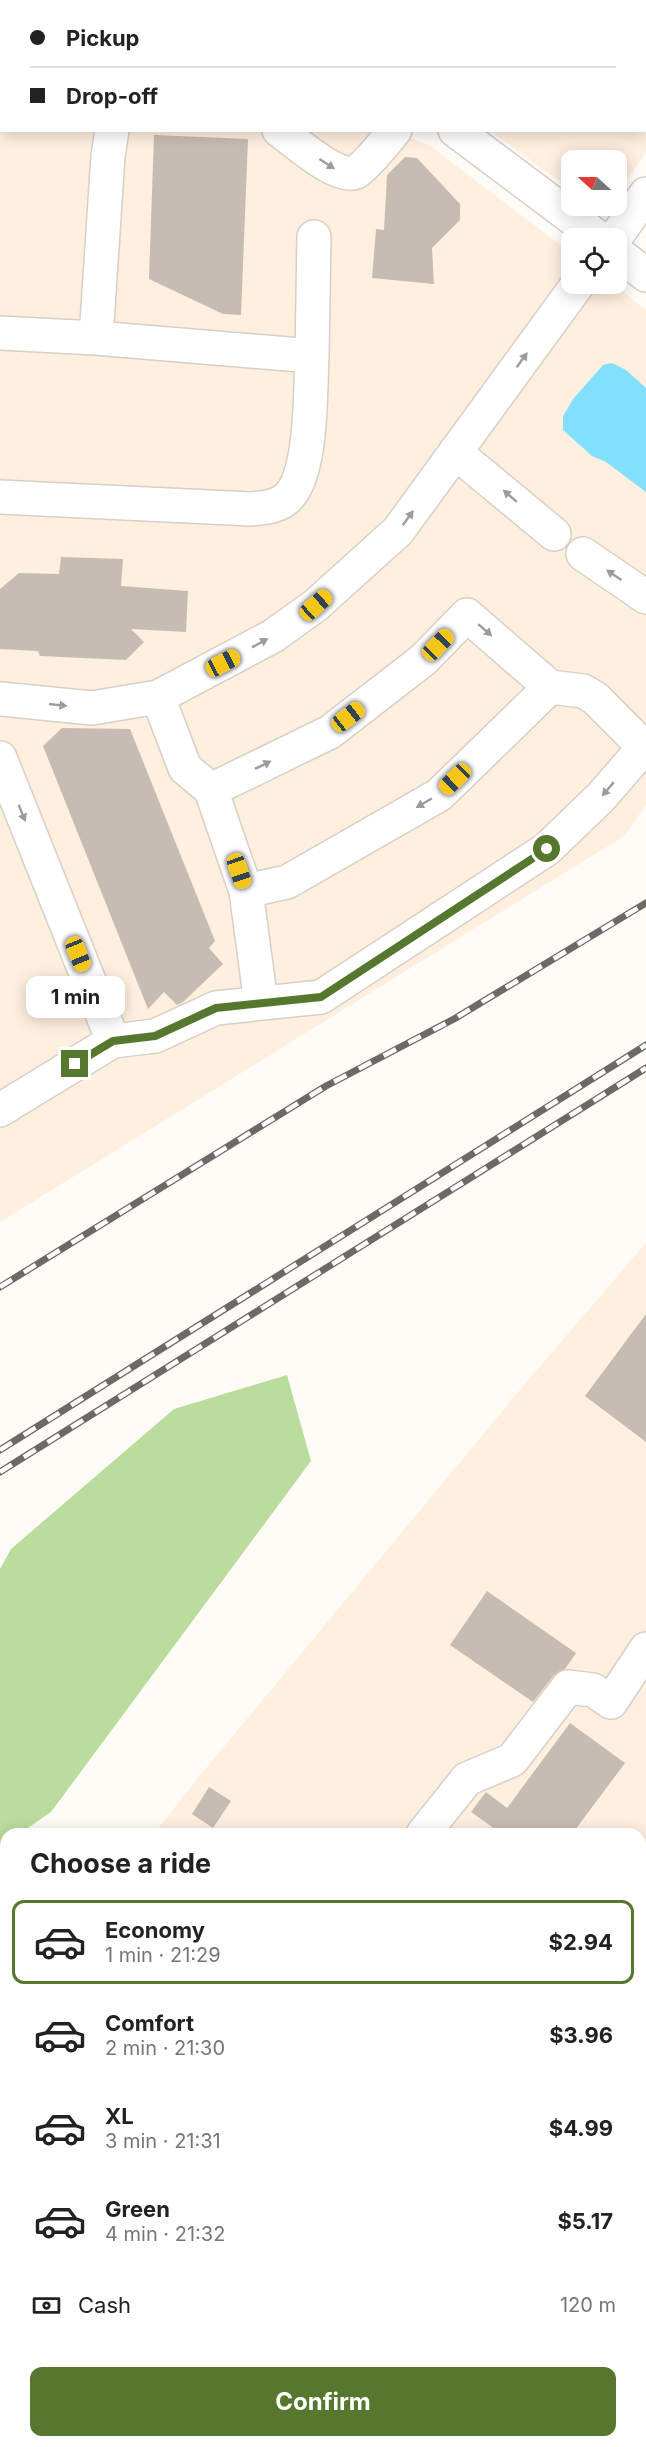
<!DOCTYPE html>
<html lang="en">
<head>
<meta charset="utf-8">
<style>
	body { margin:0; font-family:Inter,sans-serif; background:#f6f6f6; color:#222; height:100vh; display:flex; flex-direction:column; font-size:22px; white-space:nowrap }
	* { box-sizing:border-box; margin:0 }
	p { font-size:20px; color:#767676 }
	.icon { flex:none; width:33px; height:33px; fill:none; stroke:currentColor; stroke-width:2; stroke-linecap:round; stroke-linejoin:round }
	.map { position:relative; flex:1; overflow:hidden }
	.drawer { position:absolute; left:0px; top:1828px; width:646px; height:620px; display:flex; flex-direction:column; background:#fff; border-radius:18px 18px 0 0; box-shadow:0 3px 15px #0003 }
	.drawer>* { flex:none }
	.hud { position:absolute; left:0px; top:0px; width:646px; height:132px; box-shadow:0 3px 15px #0003; display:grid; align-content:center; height:132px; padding:0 30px; background:#fff }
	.needle { width:39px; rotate:291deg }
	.tools { position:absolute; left:561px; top:150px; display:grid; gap:12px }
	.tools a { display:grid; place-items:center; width:66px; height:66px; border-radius:12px; background:#fff; box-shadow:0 3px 15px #0003; font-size:30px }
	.end { position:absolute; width:27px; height:27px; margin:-14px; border:8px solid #56772e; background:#fff; box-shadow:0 0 0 3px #fff }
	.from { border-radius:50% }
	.bubble { position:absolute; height:42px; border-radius:12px; background:#fff; box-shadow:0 3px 15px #0003; font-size:20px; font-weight:700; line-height:42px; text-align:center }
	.car { position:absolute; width:18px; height:36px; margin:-18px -9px; border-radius:8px; box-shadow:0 0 4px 2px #0007; background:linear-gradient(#f5c518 24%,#345 0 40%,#f5c518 0 76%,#345 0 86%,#f5c518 0) }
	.hud b { display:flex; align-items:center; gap:21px; height:57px; font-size:22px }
	.hud b+b { border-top:2px solid #e0e0e0 }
	.hud i { width:15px; height:15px; background:#222 }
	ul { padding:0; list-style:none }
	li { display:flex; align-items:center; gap:18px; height:84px; margin:0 12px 9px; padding:0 18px; border:3px solid transparent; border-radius:12px }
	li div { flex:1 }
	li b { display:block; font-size:22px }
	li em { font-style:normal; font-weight:700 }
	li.active { border-color:#56772e }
	li>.icon { width:54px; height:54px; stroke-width:1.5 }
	h2 { padding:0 30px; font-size:27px; line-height:72px }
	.pay { display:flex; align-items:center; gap:15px; height:66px; padding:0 30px; font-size:22px }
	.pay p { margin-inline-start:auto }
	.button { display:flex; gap:12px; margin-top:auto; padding:12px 30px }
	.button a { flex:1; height:69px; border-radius:12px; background:#56772e; color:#fff; font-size:24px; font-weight:700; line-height:69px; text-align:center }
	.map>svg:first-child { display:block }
	.built { fill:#feefdf }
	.green { fill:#badd9d }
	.water { fill:#82e0ff }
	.building { fill:#c6bcb3 }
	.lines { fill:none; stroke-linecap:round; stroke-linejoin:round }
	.minor-casing { stroke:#d8cfc6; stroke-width:36 }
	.major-casing { stroke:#d8cfc6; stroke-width:36 }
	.minor { stroke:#fff; stroke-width:33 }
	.major { stroke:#fff; stroke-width:33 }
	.rail-casing { stroke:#6d6966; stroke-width:7 }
	.rail { stroke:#fff; stroke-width:4.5; stroke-dasharray:14; stroke-linecap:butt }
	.oneway { fill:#9d9c9a }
	.route { stroke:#56772e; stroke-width:8 }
</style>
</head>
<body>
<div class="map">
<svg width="646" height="2447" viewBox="0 0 646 2447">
	<rect width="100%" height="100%" fill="#fffbf7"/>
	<path class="built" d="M0 0 210 1 2 2V130L395 131 430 146 571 253 572 284H613L646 310V805L624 836 0 1222Z
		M314 0H646V152L617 194 616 160H572L571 190 491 131 645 130V2Z
		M646 1243V2447H235L230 2442H640V1834H154L193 1784 529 1379Z
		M6 2026V2150L0 2145V2034Z
		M0 2271 6 2277V2442H117L118 2447H0Z"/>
	<path class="green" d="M287 1375 311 1461 51 1812 19 1834H6V1844L0 1848V1569L11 1549 174 1409Z"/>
	<path class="water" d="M612 363 626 370 646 388V492L606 462 592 456 563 430V416L574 398 603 365Z"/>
	<path class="building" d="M154 135 248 139 241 315 223 314 149 279Z
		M405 157 417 158 460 204V220L432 248 434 284 372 278 376 229 384 230 387 175Z
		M61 557 123 559 121 586 188 591 186 632 131 629 144 642 126 660 40 656 38 651 0 649V589L19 573 59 574Z
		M62 728 130 729 215 941 209 948 223 964 183 1002 177 1005 164 992 148 1009 43 746Z
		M646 1314V1442L585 1396Z
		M487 1591 576 1653 565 1669 554 1675 533 1702 450 1645Z
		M570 1723 625 1763 572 1834H502L471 1812 486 1792 507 1808Z
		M209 1787 231 1801 213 1828 192 1814Z"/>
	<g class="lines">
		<defs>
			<path id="minor" d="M181 2 182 0
				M356 2 358 0
				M448 2 450 0
				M112 130 108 156 96 338 312 356 314 237
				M279 130C294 141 339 181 356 172 366 166 387 140 395 130
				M615 238 646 194
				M0 333 96 338
				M455 452 554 534
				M0 497 251 509C262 508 277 507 286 499 313 477 310 390 312 356
				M583 554 646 597
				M550 687 583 691 595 698 644 747
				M158 697 185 768 211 790 246 891 261 1003
				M0 699 92 708 158 697 273 636 316 605 398 531 578 284
				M0 758 113 1041
				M211 790 330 732 423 660 467 615 550 687 439 795 287 882 246 891
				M0 1110 113 1041 155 1036 216 1008 321 997 547 849 601 797 646 745
				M423 1834 467 1779 512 1760 568 1687 593 1690 611 1702 646 1649
				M640 1898 646 1891
				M640 2069 644 2060
				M640 2183 646 2188
				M0 2294 6 2300
				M94 2442 96 2447
				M227 2447 230 2442"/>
			<path id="major" d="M279 0 281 2
				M455 130 599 238
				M616 252 646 275"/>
		</defs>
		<use href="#minor" class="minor-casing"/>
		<use href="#major" class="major-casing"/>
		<use href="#minor" class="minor"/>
		<use href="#major" class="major"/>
		<defs>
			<path id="rail" d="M0 1287 326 1086 454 1019 646 903
				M0 1450 646 1045
				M0 1472 646 1068
				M0 2220 6 2225
				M0 2249 6 2255
				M134 2442 136 2447
				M153 2442 155 2447"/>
		</defs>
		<use href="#rail" class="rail-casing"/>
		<use href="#rail" class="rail"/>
	</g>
	<defs><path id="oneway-solid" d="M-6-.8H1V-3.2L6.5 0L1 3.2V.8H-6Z" transform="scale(1.5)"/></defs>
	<g class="oneway">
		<use href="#oneway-solid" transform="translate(327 164) rotate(33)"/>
		<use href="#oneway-solid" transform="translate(522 360) rotate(-54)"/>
		<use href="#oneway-solid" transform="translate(510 496) rotate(-139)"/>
		<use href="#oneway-solid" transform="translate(408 518) rotate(-54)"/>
		<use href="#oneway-solid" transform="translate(614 575) rotate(-146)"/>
		<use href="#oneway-solid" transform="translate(485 630) rotate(41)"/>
		<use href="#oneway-solid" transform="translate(260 643) rotate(-29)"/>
		<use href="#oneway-solid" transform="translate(58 705) rotate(6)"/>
		<use href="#oneway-solid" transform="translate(263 765) rotate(-26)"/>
		<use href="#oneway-solid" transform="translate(608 789) rotate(130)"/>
		<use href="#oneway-solid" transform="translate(424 803) rotate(150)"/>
		<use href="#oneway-solid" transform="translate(22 813) rotate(68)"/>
	</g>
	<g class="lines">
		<path class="route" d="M75 1064 113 1041 155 1036 216 1008 321 997 547 849"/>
	</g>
</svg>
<div class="tools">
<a><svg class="needle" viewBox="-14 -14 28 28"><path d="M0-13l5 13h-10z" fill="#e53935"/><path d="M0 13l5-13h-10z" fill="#767676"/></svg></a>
<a><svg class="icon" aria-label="locate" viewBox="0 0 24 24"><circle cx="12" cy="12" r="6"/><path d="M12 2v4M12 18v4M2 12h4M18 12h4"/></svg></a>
</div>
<i class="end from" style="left:547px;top:849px"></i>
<i class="end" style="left:75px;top:1064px"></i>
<div class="bubble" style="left:26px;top:976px;width:99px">1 min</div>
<i class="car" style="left:316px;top:605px;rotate:48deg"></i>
<i class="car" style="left:438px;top:645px;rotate:44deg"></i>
<i class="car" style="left:223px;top:663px;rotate:62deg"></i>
<i class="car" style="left:348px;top:717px;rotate:52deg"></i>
<i class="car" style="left:455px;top:779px;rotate:226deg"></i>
<i class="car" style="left:239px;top:871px;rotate:161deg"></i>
<i class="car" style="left:78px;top:954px;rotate:158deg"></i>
<div class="hud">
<b><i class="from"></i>Pickup</b>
<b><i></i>Drop-off</b>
</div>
<section class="drawer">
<h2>Choose a ride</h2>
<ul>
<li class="active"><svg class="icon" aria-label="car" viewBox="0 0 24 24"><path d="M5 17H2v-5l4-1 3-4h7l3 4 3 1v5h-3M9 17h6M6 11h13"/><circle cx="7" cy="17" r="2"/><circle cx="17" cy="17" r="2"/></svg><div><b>Economy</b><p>1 min · 21:29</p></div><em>$2.94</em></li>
<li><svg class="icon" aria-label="car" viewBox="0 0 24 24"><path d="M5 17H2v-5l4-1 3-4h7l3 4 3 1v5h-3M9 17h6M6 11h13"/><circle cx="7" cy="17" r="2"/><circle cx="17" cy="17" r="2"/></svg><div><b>Comfort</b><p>2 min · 21:30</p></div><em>$3.96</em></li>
<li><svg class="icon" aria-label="car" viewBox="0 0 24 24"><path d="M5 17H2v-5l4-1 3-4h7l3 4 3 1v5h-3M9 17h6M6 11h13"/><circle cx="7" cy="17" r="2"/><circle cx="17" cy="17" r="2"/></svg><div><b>XL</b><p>3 min · 21:31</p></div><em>$4.99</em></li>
<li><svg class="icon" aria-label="car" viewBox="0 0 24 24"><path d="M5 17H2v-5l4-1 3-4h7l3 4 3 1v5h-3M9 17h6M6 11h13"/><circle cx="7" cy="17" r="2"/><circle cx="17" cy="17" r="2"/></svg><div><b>Green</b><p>4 min · 21:32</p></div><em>$5.17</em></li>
</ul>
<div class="pay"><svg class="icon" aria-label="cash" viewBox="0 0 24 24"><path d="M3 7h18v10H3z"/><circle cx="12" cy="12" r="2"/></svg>Cash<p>120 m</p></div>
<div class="button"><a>Confirm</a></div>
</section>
</div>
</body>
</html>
